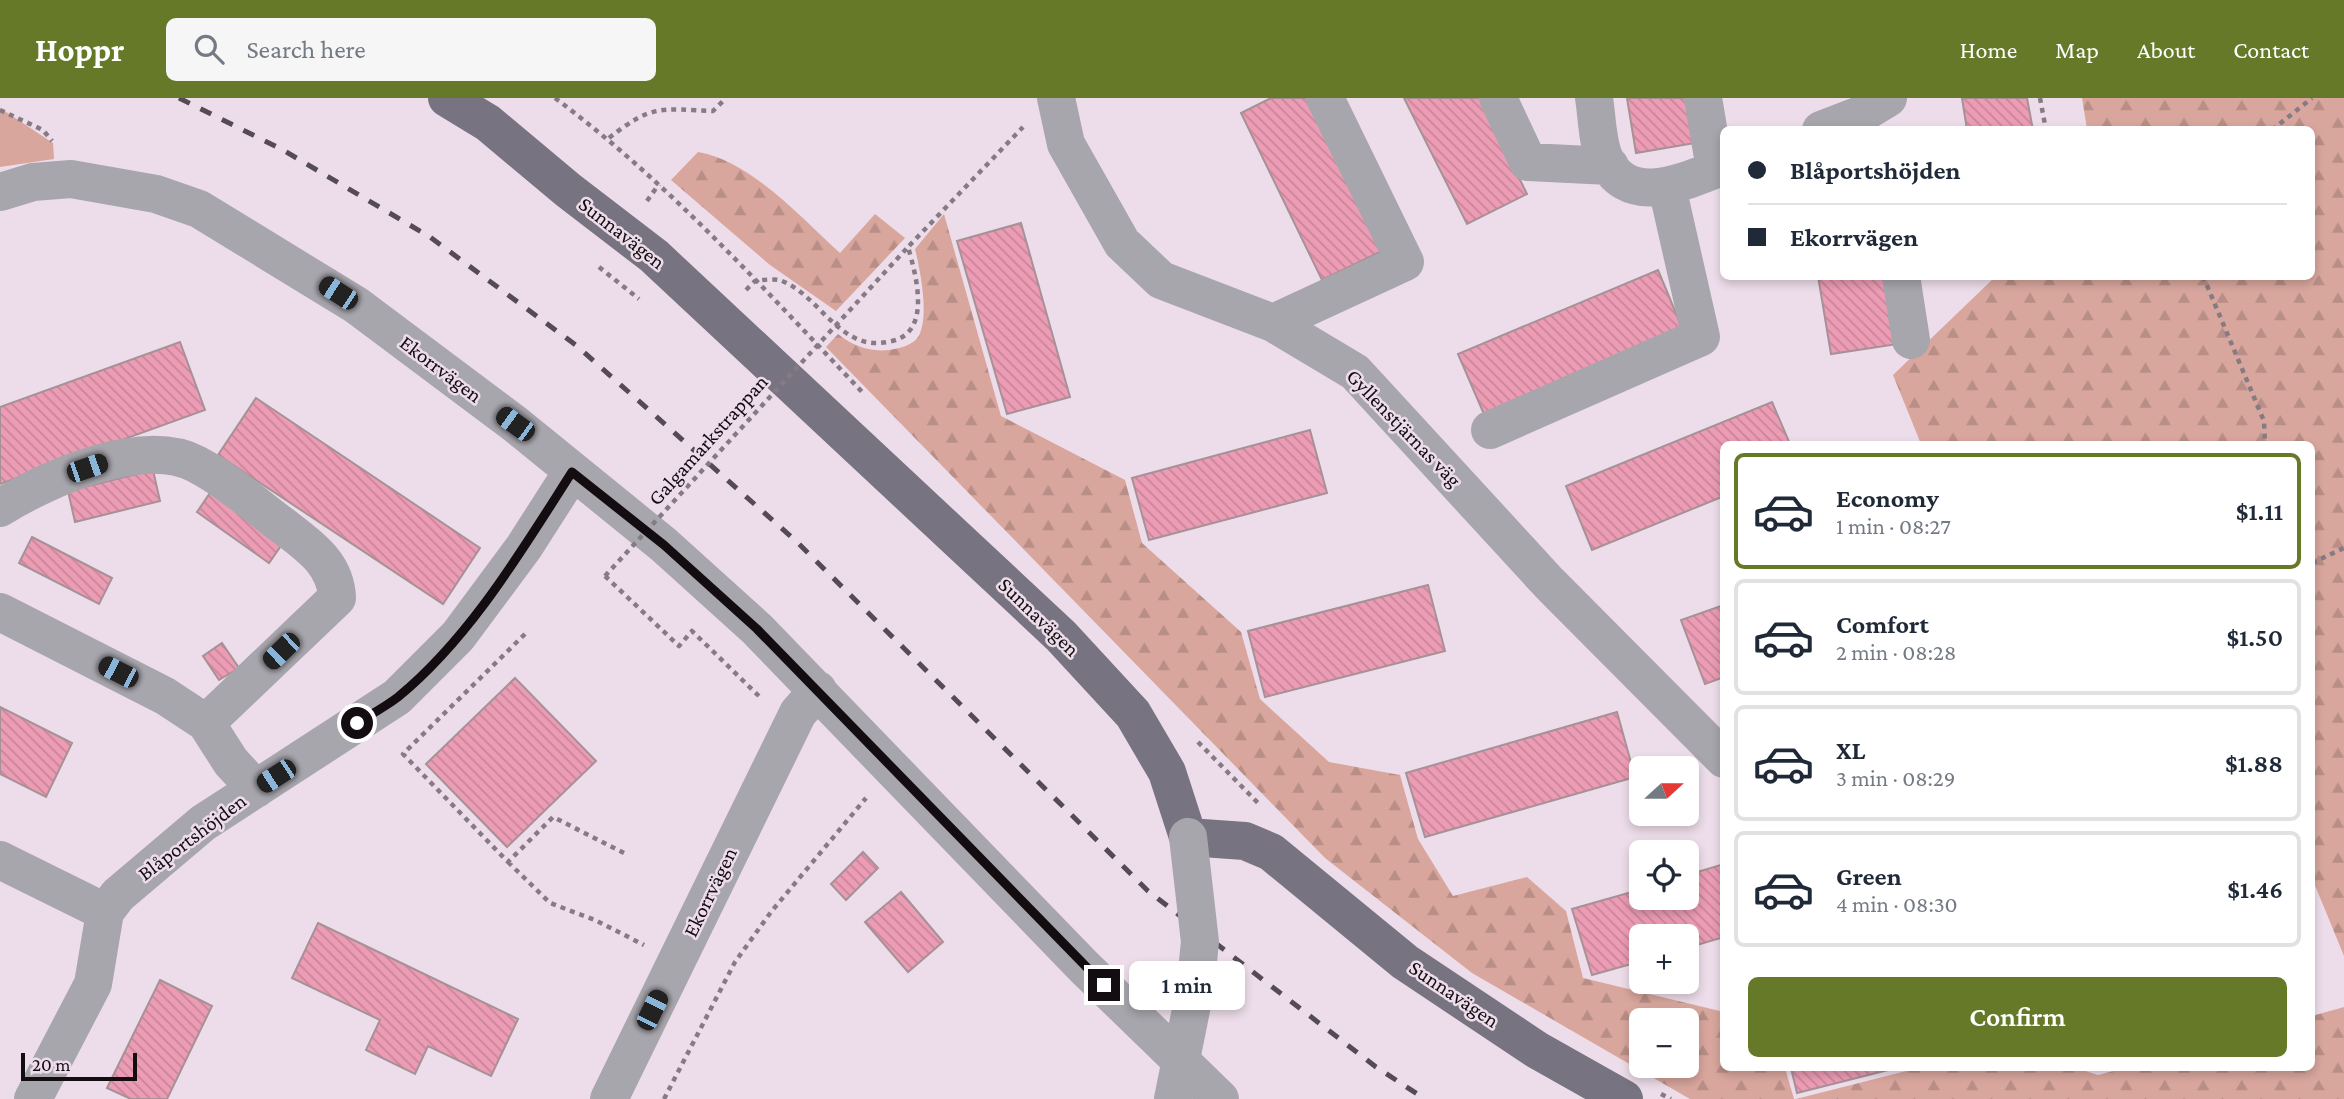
<!DOCTYPE html>
<html lang="en">
<head>
<meta charset="utf-8">
<style>
	body { margin:0; font-family:"Crimson Pro",serif; background:#f6f6f7; color:#1f2937; height:100vh; display:flex; flex-direction:column; font-size:26px; white-space:nowrap }
	* { box-sizing:border-box; margin:0 }
	p { font-size:23px; color:#747a83 }
	.icon { flex:none; width:38px; height:38px; fill:none; stroke:currentColor; stroke-width:2; stroke-linecap:round; stroke-linejoin:round }
	.map { position:relative; flex:1; overflow:hidden }
	.drawer { position:absolute; left:1720px; top:343px; width:595px; height:630px; display:flex; flex-direction:column; background:#fff; border-radius:10px; box-shadow:0 4px 10px #0003 }
	.drawer>* { flex:none }
	.guide { position:absolute; left:1720px; top:28px; width:595px; height:154px; border-radius:10px; box-shadow:0 4px 10px #0003; display:grid; align-content:center; height:154px; padding:0 28px; background:#fff }
	.needle { width:46px; rotate:69deg }
	.fabs { position:absolute; left:1629px; top:658px; display:grid; gap:14px }
	.fabs a { display:grid; place-items:center; width:70px; height:70px; border-radius:10px; background:#fff; box-shadow:0 4px 10px #0003; font-size:35px }
	.scale { position:absolute; left:21px; bottom:18px; width:116px; box-sizing:border-box; padding-left:7px; border:4px solid #130d12; border-top:0; font-size:19px; line-height:24px; white-space:nowrap; color:#130d12; -webkit-text-stroke:5px #edddea; paint-order:stroke }
	.end { position:absolute; width:32px; height:32px; margin:-16px; border:9px solid #130d12; background:#fff; box-shadow:0 0 0 4px #fff }
	.from { border-radius:50% }
	.bubble { position:absolute; height:49px; border-radius:10px; background:#fff; box-shadow:0 4px 10px #0003; font-size:23px; font-weight:600; line-height:49px; text-align:center }
	.car { position:absolute; width:21px; height:42px; margin:-21px -10px; border-radius:9px; box-shadow:0 0 5px 2px #0007; background:linear-gradient(#222 24%,#8ab4d8 0 40%,#222 0 76%,#8ab4d8 0 86%,#222 0) }
	.guide b { display:flex; align-items:center; gap:24px; height:66px; font-size:26px }
	.guide b+b { border-top:2px solid #e0e1e3 }
	.guide i { width:18px; height:18px; background:#1f2937 }
	ul { padding:12px 0 0; list-style:none }
	li { display:flex; align-items:center; gap:21px; height:116px; margin:0 14px 10px; padding:0 14px; border:4px solid #e0e1e3; border-radius:10px }
	li div { flex:1 }
	li b { display:block; font-size:26px }
	li em { font-style:normal; font-weight:600 }
	li.active { border-color:#667929 }
	li>.icon { width:63px; height:63px; stroke-width:1.5 }
	.action { display:flex; gap:14px; margin-top:auto; padding:14px 28px }
	.action a { flex:1; height:80px; border-radius:10px; background:#667929; color:#fff; font-size:28px; font-weight:600; line-height:80px; text-align:center }
	header { display:flex; align-items:center; gap:42px; box-sizing:border-box; height:98px; padding:0 35px; background:#667929; color:#fff }
	header strong { font-size:33px }
	nav { display:flex; gap:38px; margin-inline-start:auto; font-size:24px }
	.search { width:490px; height:63px; background:#f6f6f7; display:flex; align-items:center; gap:18px; box-sizing:border-box; padding:0 24px; border-radius:10px; color:#747a83; font-size:26px }
	.map>svg:first-child { display:block }
	.green { fill:#d8a69d }
	.forest { fill:url(#forest-firs); fill-rule:evenodd }
	.building { fill:url(#building-back-hatch); stroke:#a59196; stroke-width:2 }
	.lines { fill:none; stroke-linecap:round; stroke-linejoin:round }
	.path { stroke:#867b84; stroke-width:4.5; stroke-dasharray:5 5; stroke-linecap:butt }
	.minor { stroke:#a8a6ad; stroke-width:38 }
	.major { stroke:#777380; stroke-width:38 }
	.rail { stroke:#554c53; stroke-width:5; stroke-dasharray:12 12; stroke-linecap:butt }
	.path-bridge { stroke:#867b84; stroke-width:4.5; stroke-dasharray:5 5; stroke-linecap:butt }
	.minor-bridge { stroke:#a8a6ad; stroke-width:38 }
	.route { stroke:#130d12; stroke-width:9 }
	.labels { text-anchor:middle; stroke-width:5; stroke-linejoin:round; paint-order:stroke }
	.street-label { font-size:21px; fill:#130d12; stroke:#edddea }
</style>
</head>
<body>
<header>
<strong>Hoppr</strong>
<div class="search"><svg class="icon" aria-label="search" viewBox="0 0 24 24"><circle cx="10" cy="10" r="6"/><path d="M15 15l6 6"/></svg>Search here</div>
<nav><a>Home</a><a>Map</a><a>About</a><a>Contact</a></nav>
</header>
<div class="map">
<svg width="2344" height="1001" viewBox="0 0 2344 1001">
	<defs>
		<pattern id="forest-firs" width="22" height="20" patternUnits="userSpaceOnUse" patternTransform="scale(1.75)"><rect width="22" height="20" fill="#d8a69d"/><path d="M5 1l3.5 6h-7zM16 11l3.5 6h-7z" fill="#b88e86"/></pattern>
		<pattern id="building-back-hatch" width="6" height="6" patternUnits="userSpaceOnUse" patternTransform="scale(1.75)"><rect width="6" height="6" fill="#ec9cb4"/><path d="M-1 5l2 2M0 0l6 6M5-1l2 2" fill="none" stroke="#ca859a"/></pattern>
	</defs>
	<rect width="100%" height="100%" fill="#edddea"/>
	<path class="green" d="M0 10 53 45 54 61 0 69Z"/>
	<path class="forest" d="M2082 0H2344V858L2312 780V346H1921L1893 277 1995 179 2312 178V32L2087 31Z
		M698 54C751 63 801 120 840 155L875 116 905 140 836 213 770 167 671 82Z
		M944 116 1001 318 1125 382 1142 445 1241 534 1260 601 1329 664 1400 677 1418 741 1453 798 1527 779 1566 813 1583 880 1724 914V970H1785L1794 1001H1690L1472 875 1325 760 826 249 838 236C853 248 869 254 889 252 899 250 912 248 918 239 930 220 920 171 915 151ZM1642 922H1687V968H1642Z
		M2344 909V1001H1796L1918 970H2076L2098 977 2125 970H2312V918Z"/>
	<path class="building" d="M1271 0H1307L1382 153 1322 182 1241 15Z
		M1404 0H1480L1527 96 1467 126Z
		M1627 0H1694L1701 44 1636 55Z
		M1962 0H2027L2033 32H1967Z
		M1021 125 1070 299 1007 316 957 143Z
		M1658 172 1685 237 1486 321 1458 256Z
		M1818 178H1887L1898 246 1831 256Z
		M180 244 205 312 0 386V309Z
		M256 300 480 450 443 506 218 357Z
		M1772 304 1790 346H1724V398L1592 452 1566 388Z
		M1310 332 1327 395 1149 442 1132 380Z
		M153 372 160 403 75 424 68 393Z
		M212 392 285 442 269 465 197 414Z
		M32 439 112 480 99 506 19 465Z
		M1428 487 1445 553 1265 599 1248 533Z
		M1724 507V579L1705 586 1681 522Z
		M222 545 239 570 219 582 203 558Z
		M515 580 596 663 507 749 426 666Z
		M0 609 72 645 46 699 0 676Z
		M1617 614 1635 679 1425 739 1406 675Z
		M863 754 878 770 846 802 831 786Z
		M1724 766V839L1687 850V838H1642V863L1592 877 1572 811 1642 791V800H1687V777Z
		M901 794 943 844 908 874 865 824Z
		M318 825 518 921 491 978 428 948 415 976 366 952 380 922 292 880Z
		M160 882 212 908 167 1001H131L107 990Z
		M1791 970H1896L1797 995Z"/>
	<g class="lines">
		<path class="path" d="M555 0C670 86 766 193 865 297
			M2040 0 2046 32
			M0 12 43 32 52 43
			M2272 32 2312 0
			M609 40C652 6 660 11 713 13L726 0
			M647 103 659 86
			M599 169 639 201
			M2203 178 2264 323 2265 346
			M746 192 755 183C763 182 776 180 782 183 810 194 828 227 855 240 867 246 879 246 892 243 932 234 916 177 908 149L1023 29
			M2312 465 2344 450
			M605 478 679 548 692 533 762 601
			M525 536 403 656 508 764 553 719 628 757
			M1198 644 1258 705
			M508 764 550 805 595 822 644 847
			M1661 996 1671 1001
			M664 1001 735 864 771 814 866 700"/>
		<path class="minor" d="M1056 0 1066 46 1122 145 1161 182 1273 225 1355 274 1549 485 1724 661
			M1498 0 1528 64 1610 68
			M1594 0C1597 18 1597 42 1604 59 1628 112 1685 83 1724 68
			M1703 0 1715 71
			M1821 32 1860 17 1888 0
			M0 94 33 84 71 81 156 96 199 111 356 207 515 326 664 447 757 531 1084 869 1220 1001
			M1901 178 1911 242
			M1273 225 1405 164 1325 0
			M1490 332 1701 239 1667 89
			M0 410C46 381 143 338 196 366 227 382 254 406 282 427 308 447 336 465 337 500L206 625
			M0 514 165 598 206 625 231 664 256 691
			M0 762 105 814
			M33 1001 93 886 105 814 118 797 203 725 397 599 458 538 524 449 572 374
			M609 1001 798 615 818 592"/>
		<path class="major" d="M447 0 488 25 568 92 654 158 1061 538 1133 616 1167 674 1188 739 1245 743 1271 754 1405 864 1537 952 1624 1001"/>
		<path class="rail" d="M179 0 283 52 430 139 577 248 797 444 1148 793 1376 969 1425 1001"/>
		<path class="path-bridge" d="M605 478 908 149"/>
		<path class="minor-bridge" d="M1173 1001 1195 892 1200 844 1188 739"/>
	</g>
	<g class="lines">
		<path class="route" d="M357 625C370 617 385 609 398 599 470 540 522 452 572 374L664 447 757 531 1104 887"/>
	</g>
	<g class="labels">
		<g class="street-label">
			<text transform="translate(622 135) rotate(38)" y="7">Sunnavägen</text>
			<text transform="translate(441 271) rotate(37)" y="7">Ekorrvägen</text>
			<text transform="translate(1404 330) rotate(46)" y="7">Gyllenstjärnas väg</text>
			<text transform="translate(708 342) rotate(-48)" y="7">Galgamarkstrappan</text>
			<text transform="translate(1039 519) rotate(44)" y="7">Sunnavägen</text>
			<text transform="translate(192 739) rotate(-37)" y="7">Blåportshöjden</text>
			<text transform="translate(710 794) rotate(-64)" y="7">Ekorrvägen</text>
			<text transform="translate(1454 896) rotate(34)" y="7">Sunnavägen</text>
		</g>
	</g>
</svg>
<div class="fabs">
<a><svg class="needle" viewBox="-14 -14 28 28"><path d="M0-13l5 13h-10z" fill="#e53935"/><path d="M0 13l5-13h-10z" fill="#747a83"/></svg></a>
<a><svg class="icon" aria-label="locate" viewBox="0 0 24 24"><circle cx="12" cy="12" r="6"/><path d="M12 2v4M12 18v4M2 12h4M18 12h4"/></svg></a>
<a>+</a>
<a>−</a>
</div>
<div class="scale">20 m</div>
<i class="end from" style="left:357px;top:625px"></i>
<i class="end" style="left:1104px;top:887px"></i>
<div class="bubble" style="left:1129px;top:863px;width:116px">1 min</div>
<i class="car" style="left:338px;top:195px;rotate:303deg"></i>
<i class="car" style="left:515px;top:326px;rotate:306deg"></i>
<i class="car" style="left:87px;top:370px;rotate:71deg"></i>
<i class="car" style="left:281px;top:553px;rotate:226deg"></i>
<i class="car" style="left:118px;top:574px;rotate:297deg"></i>
<i class="car" style="left:276px;top:678px;rotate:237deg"></i>
<i class="car" style="left:652px;top:912px;rotate:26deg"></i>
<div class="guide">
<b><i class="from"></i>Blåportshöjden</b>
<b><i></i>Ekorrvägen</b>
</div>
<section class="drawer">
<ul>
<li class="active"><svg class="icon" aria-label="car" viewBox="0 0 24 24"><path d="M5 17H2v-5l4-1 3-4h7l3 4 3 1v5h-3M9 17h6M6 11h13"/><circle cx="7" cy="17" r="2"/><circle cx="17" cy="17" r="2"/></svg><div><b>Economy</b><p>1 min · 08:27</p></div><em>$1.11</em></li>
<li><svg class="icon" aria-label="car" viewBox="0 0 24 24"><path d="M5 17H2v-5l4-1 3-4h7l3 4 3 1v5h-3M9 17h6M6 11h13"/><circle cx="7" cy="17" r="2"/><circle cx="17" cy="17" r="2"/></svg><div><b>Comfort</b><p>2 min · 08:28</p></div><em>$1.50</em></li>
<li><svg class="icon" aria-label="car" viewBox="0 0 24 24"><path d="M5 17H2v-5l4-1 3-4h7l3 4 3 1v5h-3M9 17h6M6 11h13"/><circle cx="7" cy="17" r="2"/><circle cx="17" cy="17" r="2"/></svg><div><b>XL</b><p>3 min · 08:29</p></div><em>$1.88</em></li>
<li><svg class="icon" aria-label="car" viewBox="0 0 24 24"><path d="M5 17H2v-5l4-1 3-4h7l3 4 3 1v5h-3M9 17h6M6 11h13"/><circle cx="7" cy="17" r="2"/><circle cx="17" cy="17" r="2"/></svg><div><b>Green</b><p>4 min · 08:30</p></div><em>$1.46</em></li>
</ul>
<div class="action"><a>Confirm</a></div>
</section>
</div>
</body>
</html>
